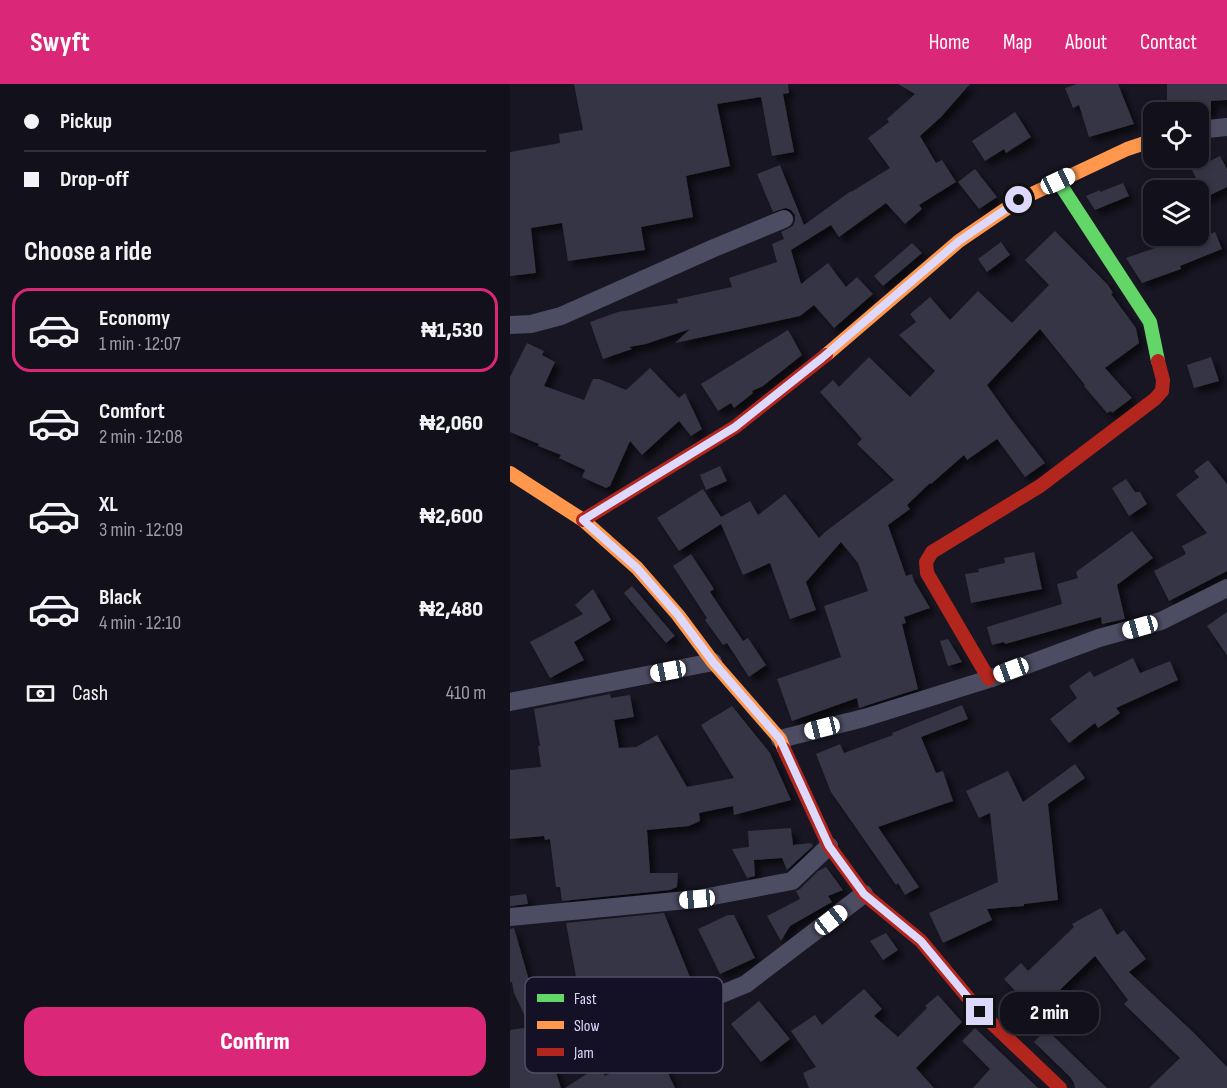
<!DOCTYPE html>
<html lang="en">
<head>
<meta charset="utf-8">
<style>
	body { margin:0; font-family:"Sofia Sans Condensed",sans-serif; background:#1f1e27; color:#f1f3f6; height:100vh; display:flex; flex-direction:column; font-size:22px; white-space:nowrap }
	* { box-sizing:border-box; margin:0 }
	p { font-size:20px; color:#9c9da2 }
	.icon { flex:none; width:33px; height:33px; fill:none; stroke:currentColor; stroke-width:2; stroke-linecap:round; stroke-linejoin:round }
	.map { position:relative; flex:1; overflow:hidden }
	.details { display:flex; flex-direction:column; background:#12101a; width:510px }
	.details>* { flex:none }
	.hud { display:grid; align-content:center; height:132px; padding:0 24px; background:#12101a }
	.buttons { position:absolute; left:633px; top:18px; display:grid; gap:12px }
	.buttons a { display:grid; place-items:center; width:66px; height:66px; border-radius:12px; background:#12101a; box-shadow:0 3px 9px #0003,0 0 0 2px #313039; font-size:30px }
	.end { position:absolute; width:27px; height:27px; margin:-14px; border:8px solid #dcd9fd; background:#111; box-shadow:0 0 0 3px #111 }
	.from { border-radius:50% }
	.bubble { position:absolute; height:42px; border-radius:18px; background:#12101a; box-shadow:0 3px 9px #0003,0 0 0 2px #313039; font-size:20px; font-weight:800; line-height:42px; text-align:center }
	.car { position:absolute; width:18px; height:36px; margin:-18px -9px; border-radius:8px; box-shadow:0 0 4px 2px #0007; background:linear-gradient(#fff 24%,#345 0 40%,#fff 0 76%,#345 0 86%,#fff 0) }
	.hud b { display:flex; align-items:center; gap:21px; height:57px; font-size:22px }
	.hud b+b { border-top:2px solid #313039 }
	.hud i { width:15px; height:15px; background:#f1f3f6 }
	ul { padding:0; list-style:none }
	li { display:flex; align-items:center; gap:18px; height:84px; margin:0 12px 9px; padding:0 12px; border:3px solid transparent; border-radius:18px }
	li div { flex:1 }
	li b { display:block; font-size:22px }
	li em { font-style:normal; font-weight:800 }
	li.active { border-color:#db2777 }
	li>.icon { width:54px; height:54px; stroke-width:1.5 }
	h2 { padding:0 24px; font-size:27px; line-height:72px }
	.pay { display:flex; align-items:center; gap:15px; height:66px; padding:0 24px; font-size:22px }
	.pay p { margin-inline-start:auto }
	.cta { display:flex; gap:12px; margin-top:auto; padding:12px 24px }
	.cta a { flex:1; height:69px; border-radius:18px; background:#db2777; color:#fff; font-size:24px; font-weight:800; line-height:69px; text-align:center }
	header { display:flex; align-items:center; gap:36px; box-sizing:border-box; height:84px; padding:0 30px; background:#db2777; color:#fff }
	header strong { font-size:28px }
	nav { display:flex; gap:33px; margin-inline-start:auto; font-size:21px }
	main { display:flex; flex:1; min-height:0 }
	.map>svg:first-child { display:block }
	.building { fill:#363444; filter:url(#shadow) }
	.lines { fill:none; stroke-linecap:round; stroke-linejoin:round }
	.street { stroke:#4c4c62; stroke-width:18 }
	.fast { stroke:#63d668; stroke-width:14 }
	.slow { stroke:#ff974d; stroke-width:14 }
	.jam { stroke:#b3261e; stroke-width:14 }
	.route { stroke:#dcd9fd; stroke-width:8 }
	.key { fill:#141127; stroke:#504d67; stroke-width:1.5 }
	.key-label { font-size:16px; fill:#dcd9fd }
</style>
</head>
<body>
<header>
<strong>Swyft</strong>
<nav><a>Home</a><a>Map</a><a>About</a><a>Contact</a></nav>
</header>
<main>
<section class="details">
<div class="hud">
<b><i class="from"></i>Pickup</b>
<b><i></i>Drop-off</b>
</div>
<h2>Choose a ride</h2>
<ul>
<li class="active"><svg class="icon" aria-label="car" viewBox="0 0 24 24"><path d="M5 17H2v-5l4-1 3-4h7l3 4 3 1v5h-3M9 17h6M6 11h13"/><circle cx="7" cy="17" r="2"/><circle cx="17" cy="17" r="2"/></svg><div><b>Economy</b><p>1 min · 12:07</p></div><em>₦1,530</em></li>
<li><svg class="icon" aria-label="car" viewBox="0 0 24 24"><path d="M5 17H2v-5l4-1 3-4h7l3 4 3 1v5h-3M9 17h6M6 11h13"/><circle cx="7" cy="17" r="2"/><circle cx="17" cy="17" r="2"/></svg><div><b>Comfort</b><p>2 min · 12:08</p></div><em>₦2,060</em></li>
<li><svg class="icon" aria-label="car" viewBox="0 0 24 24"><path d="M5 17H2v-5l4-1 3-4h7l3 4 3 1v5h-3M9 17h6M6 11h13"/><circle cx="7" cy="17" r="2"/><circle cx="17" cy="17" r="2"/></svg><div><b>XL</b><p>3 min · 12:09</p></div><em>₦2,600</em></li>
<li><svg class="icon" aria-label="car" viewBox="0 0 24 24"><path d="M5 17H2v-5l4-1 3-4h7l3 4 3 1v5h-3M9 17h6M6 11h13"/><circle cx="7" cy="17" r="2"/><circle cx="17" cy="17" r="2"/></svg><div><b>Black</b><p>4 min · 12:10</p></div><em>₦2,480</em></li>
</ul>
<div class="pay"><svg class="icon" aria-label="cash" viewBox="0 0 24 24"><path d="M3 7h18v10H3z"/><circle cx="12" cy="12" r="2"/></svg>Cash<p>410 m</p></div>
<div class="cta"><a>Confirm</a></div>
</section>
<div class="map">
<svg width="717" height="1004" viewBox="0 0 717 1004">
	<defs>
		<filter id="shadow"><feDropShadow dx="5.5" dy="5.5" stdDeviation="3" flood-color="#0009"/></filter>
	</defs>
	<rect width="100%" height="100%" fill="#181622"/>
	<path class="building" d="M64 0H278L279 9 273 10 284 68 262 72 251 13 207 20 220 82 176 92 183 133 131 143 135 166 58 177 52 139 21 144 26 189 0 192V68L50 59 49 50 73 46Z
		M388 0H460L431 33 410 52 426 79 432 76 446 98 409 121 412 125 395 140 376 119 329 153 321 141 281 166 291 200 318 179 336 203 347 193 363 210 324 244 304 221 290 232 165 259 180 245 136 260 119 263 122 265 93 275 80 238 108 228 168 219 167 215 222 203 219 194 267 178 262 160 274 155 271 148 283 142 285 137V131L281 126 276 124 263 128 247 90 270 81 294 141 341 107V108L380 84 358 54 379 38 377 35 405 10Z
		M567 0H608L624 40 579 53 569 21 563 24 555 4Z
		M657 0H717V16L701 17V28H687V23H657Z
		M505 28 521 53 496 69 494 65 475 77 462 57Z
		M710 72 717 85V103L688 117V98L682 86Z
		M465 85 487 113 469 125 448 98Z
		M613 99 619 112 585 126 576 112 590 106V108Z
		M545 147 598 201 603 209 601 210 626 244 629 259 595 284 622 314 602 329 601 327 597 329 574 302 575 301 530 245 477 301 499 332 535 379 515 393 487 355 457 376 454 371 421 400 420 399 397 421 400 425 378 441 396 492 402 490 404 497 420 524 394 533 396 539 392 540 408 605 349 624 347 614 282 637 267 595 331 573 314 522 358 507 348 479 331 458 296 498 306 526 280 535 260 479 233 491 211 440 169 467 147 434 193 405 211 433 240 417 248 431 275 410 309 454 315 448 384 396 347 360 352 355 310 308 323 296 329 303 359 273 400 313 425 287 389 251 406 238 400 230 420 213 440 236 468 207 502 239 539 201 515 176Z
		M705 148 712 165 670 182 671 185 632 199 616 174 665 157 662 152H695Z
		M491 158 500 171 477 188 468 175Z
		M402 159 412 169 373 202 364 192Z
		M278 246 292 271 253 302 242 307 243 309 224 324 221 319 208 327 191 300Z
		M17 259 34 267 32 271 45 278 34 302 74 316 83 295H89L116 306 140 284 169 314 175 309 192 345 181 352 169 337 132 371 120 357 100 402 96 404 72 393 75 386 49 374 51 371 28 362 29 360 0 348V293Z
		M701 273 709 297 684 304 677 281Z
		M698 376 717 400V487L659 517 644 487 676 470 672 462 697 449 666 411 689 393 684 387Z
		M210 382 217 397 196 406 190 391Z
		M616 395 625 408H630L637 420 619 432 602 404Z
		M622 447 643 474 607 501 615 535 592 540 591 533 495 560 494 558 482 561 477 543 552 520 547 500 568 494 566 488Z
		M524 468 532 505 461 519 455 490 469 488 468 485 495 479 494 474Z
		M181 470 204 505 200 508 233 557 238 554 256 581 239 593 217 559 213 561 195 536 197 534 163 482Z
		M122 502 165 552 156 559 114 509Z
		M83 505 101 536 64 558 74 576 40 594 20 558 73 530 65 521Z
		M717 528V571L697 542Z
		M438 555 452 578 438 582 430 557Z
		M623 574 630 589 660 577 668 596 606 624 610 629 588 644 585 639 559 659 540 635 567 614 559 602 580 587 584 593Z
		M100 610 101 614 120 611 124 633 104 636 109 664 126 663 147 651 177 703 224 694 191 641 222 622 260 669 281 716 224 731 223 722 189 729 190 737 179 742 137 746 140 789H168L167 803 160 806 52 817 50 803H46L40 755 35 756 34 752 0 755V686L31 683 28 662H30L24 625Z
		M452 621 458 635 411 653 426 689 433 687 443 717 368 743 409 803 395 811 388 799 386 801 321 708 306 670 330 660 334 669 383 651 382 649Z
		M565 680 575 694 538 720 548 816 514 820V822L477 825 482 836 433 859 419 829 488 798 480 729 469 734 456 707 498 687 513 718Z
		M281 744 283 761 301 759 303 762 277 786 272 774 244 776 245 792 237 794 222 765 239 763 238 747Z
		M316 783 333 806 318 812 322 818 280 842 271 857 257 832 290 815 286 807 290 805 308 787Z
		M16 810 18 820 0 822V812Z
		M591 824 607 851 614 846 636 875 619 888 683 948 717 983V1004H639L670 974 614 920 618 916 585 872 526 929 494 895 511 879 518 887 564 843 562 840Z
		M154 829 186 908 127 933 119 916 81 931 85 939 63 948 46 906 67 898 56 839Z
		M218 831H224L245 874 210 890 188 845Z
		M4 844 32 941 45 939 46 943 35 949 38 960 30 963 25 953 19 956 28 983 43 979 51 1004H0V946L20 943 4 909 2 898H0V845Z
		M376 849 388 866 373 876 360 857Z
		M354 905 372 925 364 932 388 953 417 924 415 922 428 911 452 938 406 984 424 1004H299L293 989 306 983 281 947 305 931 312 941Z
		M249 917 280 955 251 978 221 940Z
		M465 944 528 1004H463L480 985 452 957Z
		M536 945 597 1004H565L564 999 560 993 524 958Z
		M147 966 165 1004H55L89 982 95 992Z"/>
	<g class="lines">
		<path class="street" d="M688 46 717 43
			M0 241 21 240 51 232 204 164 274 135
			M0 618 203 578
			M270 655 354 634 479 595 589 554 651 537 717 504
			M0 833 187 815 282 797 319 762
			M66 970 236 900 354 810"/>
		<path class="fast" d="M548 97 640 238 648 277"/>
		<path class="slow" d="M316 271 449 157 509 116 617 65 644 56
			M0 389 73 436 127 484 168 531 203 578 270 655 274 665"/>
		<path class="jam" d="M73 436 225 343 316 271
			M479 595 417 489 416 478 422 468 530 402 645 315 652 307 653 296 648 277
			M274 665 319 762 354 810 411 857 470 928 550 1004"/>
	</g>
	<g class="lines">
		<path class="route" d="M470 928 411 857 354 810 319 762 270 655 203 578 168 531 127 484 73 436 225 343 312 274 449 157 509 116"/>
	</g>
	<rect x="15" y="893" width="198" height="96" rx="9" class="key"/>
	<rect x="27" y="910" width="27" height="8" fill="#63d668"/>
	<rect x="27" y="937" width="27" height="8" fill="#ff974d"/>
	<rect x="27" y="964" width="27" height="8" fill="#b3261e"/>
	<g class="key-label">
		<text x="64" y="920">Fast</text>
		<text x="64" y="947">Slow</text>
		<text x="64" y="974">Jam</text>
	</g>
</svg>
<div class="buttons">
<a><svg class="icon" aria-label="locate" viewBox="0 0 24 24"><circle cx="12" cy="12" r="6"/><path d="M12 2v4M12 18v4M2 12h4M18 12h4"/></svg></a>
<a><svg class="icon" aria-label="layers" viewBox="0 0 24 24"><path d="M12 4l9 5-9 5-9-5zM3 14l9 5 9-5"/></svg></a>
</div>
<i class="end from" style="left:509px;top:116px"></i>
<i class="end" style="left:470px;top:928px"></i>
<div class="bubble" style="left:490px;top:908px;width:99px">2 min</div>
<i class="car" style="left:548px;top:97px;rotate:65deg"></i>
<i class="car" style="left:630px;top:543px;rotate:254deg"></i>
<i class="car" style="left:501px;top:586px;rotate:250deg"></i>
<i class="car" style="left:158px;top:587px;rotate:259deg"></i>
<i class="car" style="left:312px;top:644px;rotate:256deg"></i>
<i class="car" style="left:187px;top:815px;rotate:265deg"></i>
<i class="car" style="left:321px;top:836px;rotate:52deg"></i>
</div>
</main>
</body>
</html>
